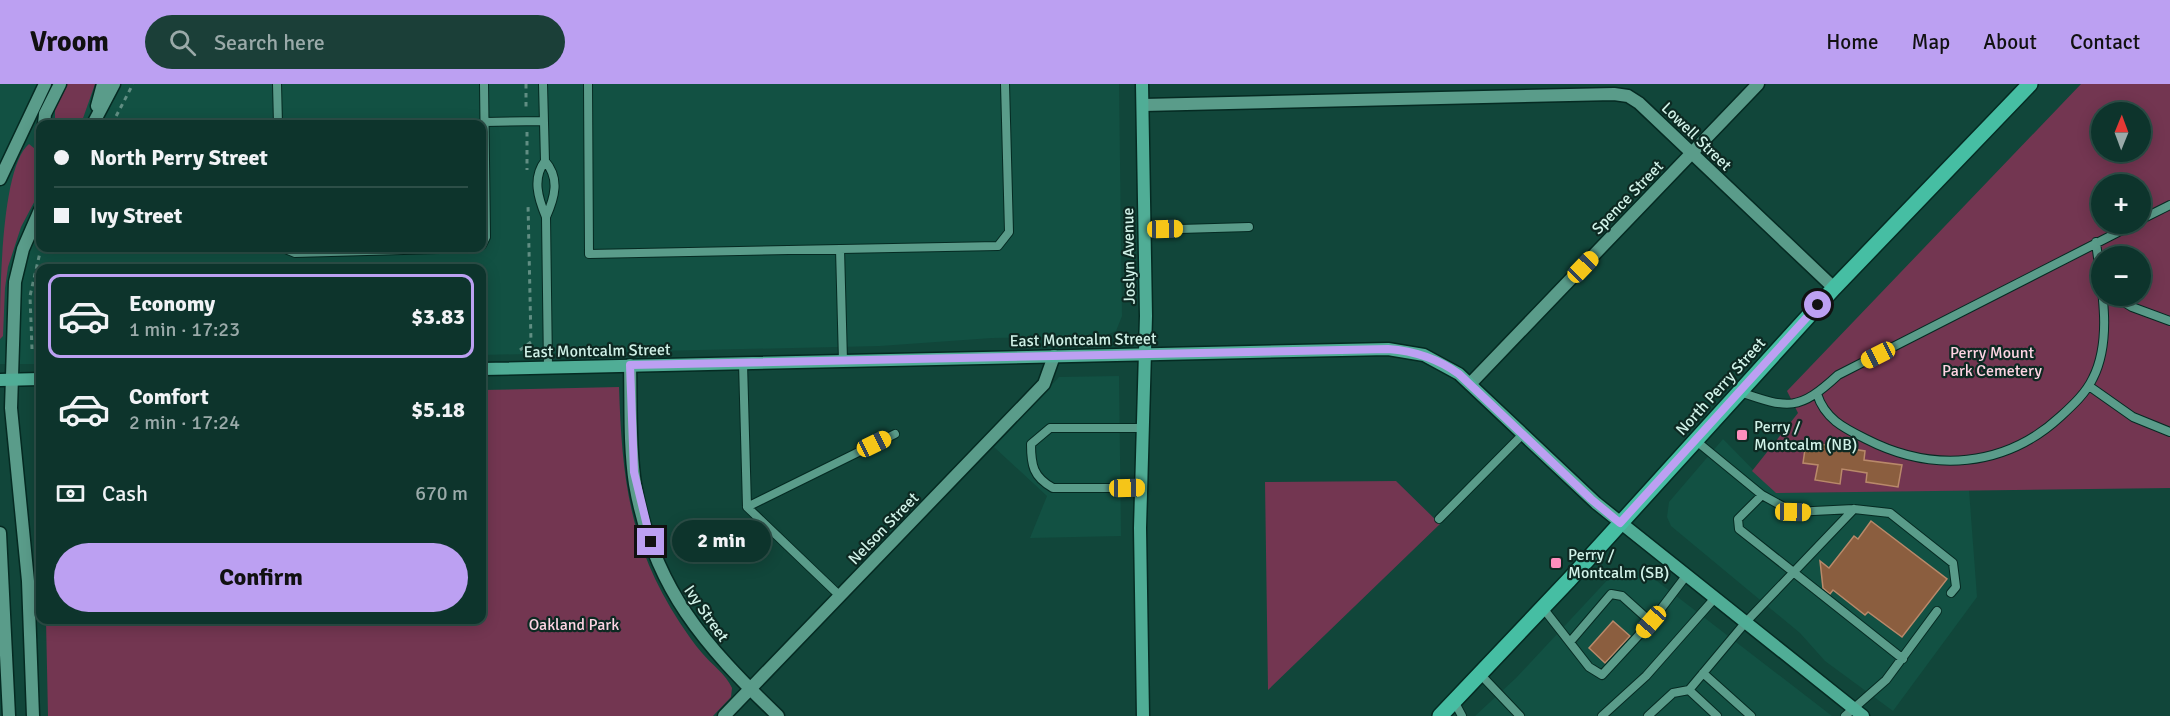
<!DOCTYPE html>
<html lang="en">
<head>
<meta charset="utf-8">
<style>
	body { margin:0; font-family:Signika,sans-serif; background:#1b3f38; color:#f1f3f6; height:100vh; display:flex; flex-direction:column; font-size:22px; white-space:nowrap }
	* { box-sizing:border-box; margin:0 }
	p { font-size:20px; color:#9aaaa9 }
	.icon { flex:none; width:33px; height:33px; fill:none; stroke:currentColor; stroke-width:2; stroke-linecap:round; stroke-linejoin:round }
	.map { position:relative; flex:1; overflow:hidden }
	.drawer { position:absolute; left:36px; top:180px; width:450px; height:360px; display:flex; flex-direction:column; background:#0d342c; border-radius:12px; box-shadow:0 3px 15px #0003,0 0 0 2px #2d4f48 }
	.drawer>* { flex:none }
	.banner { position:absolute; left:36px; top:36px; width:450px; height:132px; border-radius:12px; box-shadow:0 3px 15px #0003,0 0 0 2px #2d4f48; display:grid; align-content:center; height:132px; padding:0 18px; background:#0d342c }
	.needle { width:39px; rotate:1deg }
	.controls { position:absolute; left:2091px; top:18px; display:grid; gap:12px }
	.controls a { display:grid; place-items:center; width:60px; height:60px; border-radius:50%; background:#0d342c; box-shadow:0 3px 15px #0003,0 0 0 2px #2d4f48; font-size:30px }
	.end { position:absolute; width:27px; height:27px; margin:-14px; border:8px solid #bca0f2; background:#111; box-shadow:0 0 0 3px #111 }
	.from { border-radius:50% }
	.bubble { position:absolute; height:42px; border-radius:21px; background:#0d342c; box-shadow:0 3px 15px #0003,0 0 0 2px #2d4f48; font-size:20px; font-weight:800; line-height:42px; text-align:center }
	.car { position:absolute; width:18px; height:36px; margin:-18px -9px; border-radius:8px; box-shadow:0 0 4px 2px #0007; background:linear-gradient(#f5c518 24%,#345 0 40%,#f5c518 0 76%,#345 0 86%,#f5c518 0) }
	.banner b { display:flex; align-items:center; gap:21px; height:57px; font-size:22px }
	.banner b+b { border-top:2px solid #2d4f48 }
	.banner i { width:15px; height:15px; background:#f1f3f6 }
	ul { padding:10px 0 0; list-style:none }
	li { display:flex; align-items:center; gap:18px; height:84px; margin:0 12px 9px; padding:0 6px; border:3px solid transparent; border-radius:12px }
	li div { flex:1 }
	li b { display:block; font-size:22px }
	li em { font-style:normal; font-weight:800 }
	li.selected { border-color:#bca0f2 }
	li>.icon { width:54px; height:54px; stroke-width:1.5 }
	.pay { display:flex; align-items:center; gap:15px; height:66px; padding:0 18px; font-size:22px }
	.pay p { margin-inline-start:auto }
	.button { display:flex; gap:12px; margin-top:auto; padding:12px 18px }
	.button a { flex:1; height:69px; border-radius:36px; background:#bca0f2; color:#111; font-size:24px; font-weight:800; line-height:69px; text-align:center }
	header { display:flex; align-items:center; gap:36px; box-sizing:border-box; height:84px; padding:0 30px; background:#bca0f2; color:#111 }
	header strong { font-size:28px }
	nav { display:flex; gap:33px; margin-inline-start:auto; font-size:21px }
	.search { width:420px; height:54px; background:#1b3f38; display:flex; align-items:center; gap:15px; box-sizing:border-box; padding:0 21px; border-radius:33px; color:#9aaaa9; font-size:22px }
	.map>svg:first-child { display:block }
	.built { fill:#125143; fill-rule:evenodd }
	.green { fill:#733651; fill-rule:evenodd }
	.building { fill:#8b5e3f; stroke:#b9896a; stroke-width:1.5 }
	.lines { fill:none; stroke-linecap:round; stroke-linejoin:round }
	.lane-casing { stroke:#052a22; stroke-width:10 }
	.street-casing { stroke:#052a22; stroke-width:15 }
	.secondary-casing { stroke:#052a22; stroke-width:15 }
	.primary-casing { stroke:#052a22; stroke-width:18 }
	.path { stroke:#618e83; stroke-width:3; stroke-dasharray:4.5 4.5; stroke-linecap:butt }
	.lane { stroke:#5a9c8a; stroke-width:8 }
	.street { stroke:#5a9c8a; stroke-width:12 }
	.secondary { stroke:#50ad96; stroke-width:12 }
	.primary { stroke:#46bea3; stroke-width:15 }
	.route { stroke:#bca0f2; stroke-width:8 }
	.poi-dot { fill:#fe8ebd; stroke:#0d2922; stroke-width:2 }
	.labels { text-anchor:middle; stroke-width:4.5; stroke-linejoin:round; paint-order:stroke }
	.street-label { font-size:16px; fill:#d1f2e8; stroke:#0d2922 }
	.park-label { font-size:16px; fill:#fed4e3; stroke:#0d2922 }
	.poi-label { font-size:16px; fill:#d1f2e8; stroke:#0d2922; text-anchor:start }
</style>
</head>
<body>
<header>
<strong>Vroom</strong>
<div class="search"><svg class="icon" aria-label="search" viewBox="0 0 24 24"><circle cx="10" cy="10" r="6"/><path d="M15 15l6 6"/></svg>Search here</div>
<nav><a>Home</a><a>Map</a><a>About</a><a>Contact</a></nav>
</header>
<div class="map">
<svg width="2170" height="632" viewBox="0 0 2170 632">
	<rect width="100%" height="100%" fill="#11463a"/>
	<path class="built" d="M0 0H1119L1122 232 1116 247 1104 252 992 254 880 262 482 271V184H40V280H0ZM40 40H482V164H40Z
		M1119 292 1121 452 1030 454 1047 412 994 363 1059 293Z
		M1723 355 1776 409 1969 406 1977 513 1893 627 1825 577 1800 549 1671 442 1667 433 1669 418Z
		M1634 484 1653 494 1832 632H1475L1516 594 1612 491Z"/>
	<path class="green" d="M66 0H95L81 40H55V24Z
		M2081 0H2170V404L1776 409 1752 387 1798 329 1787 307ZM2102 28H2140V68H2102ZM2102 100H2140V140H2102ZM2102 172H2140V212H2102Z
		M29 60 40 69V107L21 143 8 183 5 204 3 252 0 255C0 218 0 83 29 60Z
		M619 303C622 393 629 461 680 539 687 549 694 560 702 569 711 580 726 590 732 604L731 613 713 632H48L46 536H482V306Z
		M1396 397 1440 440 1268 606 1265 398Z"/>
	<path class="building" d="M1806 358 1865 367 1864 376 1902 381 1898 403 1866 398 1867 389 1842 385 1840 400 1815 396 1818 381 1803 379Z
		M1871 437 1947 495 1902 553 1868 528 1865 531 1833 506 1830 510 1823 504 1820 477 1829 484 1854 452 1858 455Z
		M1613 537 1630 552 1605 579 1589 564Z"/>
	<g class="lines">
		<defs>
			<path id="lane" d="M277 0 278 40
				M543 0 545 77C532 94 538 114 546 133L548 283
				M588 0 589 170 998 162 1009 148 1005 0
				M485 38 544 37
				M545 77C560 94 555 113 546 133
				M2140 136 2170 121
				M1145 146 1249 143
				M482 161 486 153 484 0
				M283 164 295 169 475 164
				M840 165 843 277
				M2114 212 2132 223 2170 237
				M743 279 747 423 840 512
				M2089 302 2133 333 2170 348
				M1740 308C1789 325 1799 327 1838 291L2134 140
				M1817 310C1825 335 1844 344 1866 355 1932 389 2005 384 2061 332 2073 321 2086 309 2093 294 2113 254 2101 201 2096 158
				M1695 356 1762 411 1793 428 1854 425 1890 429 1953 479 1956 503 1951 509
				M1141 404H1053C1033 393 1031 381 1031 360L1050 344H1142
				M1762 411 1738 435 1739 445 1903 575
				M747 423 895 350
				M1439 435 1523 350
				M1543 524 1589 583 1602 591 1651 538 1686 492
				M1570 558 1611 510 1622 512 1651 538
				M1703 589 1751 632
				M1480 590 1520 632
				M1454 617 1462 632
				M1602 632 1646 592 1714 515
				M1648 632 1673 609 1689 606
				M1717 632 1689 606 1745 539 1854 425
				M1845 632 1886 596 1937 527"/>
			<path id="street" d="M1143 21 1614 10 1628 12 1639 19 1834 204
				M97 22 103 0
				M44 40 45 30 60 0
				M93 40 114 0
				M0 95 45 0
				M630 281C631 320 629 361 635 400 653 504 705 562 778 632
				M1470 300 1758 0
				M0 449 9 632
				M33 632 28 497 11 324 15 198 23 165 40 126
				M724 632 1044 300 1054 272"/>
			<path id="secondary" d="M1142 0 1146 232 1140 444 1143 632
				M482 285 1388 265 1424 271 1459 290 1596 419 1863 632
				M0 296 40 295"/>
			<path id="primary" d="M1440 632 1569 496 1834 204 2030 0"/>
		</defs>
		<use href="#lane" class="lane-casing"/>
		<use href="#street" class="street-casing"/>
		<use href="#secondary" class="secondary-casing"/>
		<use href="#primary" class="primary-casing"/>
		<path class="path" d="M526 0V26
			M112 40 133 0
			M527 48V86
			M32 265 30 212 41 164
			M520 266 531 258 528 120"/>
		<use href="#lane" class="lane"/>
		<use href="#street" class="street"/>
		<use href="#secondary" class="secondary"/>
		<use href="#primary" class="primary"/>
	</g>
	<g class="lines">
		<path class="route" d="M651 458 634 388 630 281 1388 265C1415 267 1437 274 1459 290L1591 415 1620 439 1818 221"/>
	</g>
	<g class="poi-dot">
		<rect x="1736" y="345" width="12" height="12" rx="3"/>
		<rect x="1550" y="473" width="12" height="12" rx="3"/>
	</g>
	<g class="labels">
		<g class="street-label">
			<text transform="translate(1697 52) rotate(44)" y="6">Lowell Street</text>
			<text transform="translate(1627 113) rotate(-46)" y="6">Spence Street</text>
			<text transform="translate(1128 172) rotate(-91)" y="6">Joslyn Avenue</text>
			<text transform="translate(1083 255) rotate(-1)" y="6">East Montcalm Street</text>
			<text transform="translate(597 266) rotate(-1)" y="6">East Montcalm Street</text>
			<text transform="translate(1720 302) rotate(-48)" y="6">North Perry Street</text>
			<text transform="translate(883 444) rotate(-46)" y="6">Nelson Street</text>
			<text transform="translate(707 529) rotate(55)" y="6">Ivy Street</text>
		</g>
		<g class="park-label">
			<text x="1992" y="274">Perry Mount<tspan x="1992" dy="18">Park Cemetery</tspan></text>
			<text x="574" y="546">Oakland Park</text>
		</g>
		<g class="poi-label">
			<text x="1754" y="348">Perry /<tspan x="1754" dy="18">Montcalm (NB)</tspan></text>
			<text x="1568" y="476">Perry /<tspan x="1568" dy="18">Montcalm (SB)</tspan></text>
		</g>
	</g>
</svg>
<div class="controls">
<a><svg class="needle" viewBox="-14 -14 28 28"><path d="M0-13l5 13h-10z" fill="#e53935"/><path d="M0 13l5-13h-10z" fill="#9aaaa9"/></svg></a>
<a>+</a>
<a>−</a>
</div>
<i class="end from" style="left:1818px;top:221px"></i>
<i class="end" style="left:651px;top:458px"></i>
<div class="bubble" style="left:672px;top:436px;width:99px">2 min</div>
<i class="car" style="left:1165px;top:145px;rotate:89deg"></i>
<i class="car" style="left:1583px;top:183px;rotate:44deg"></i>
<i class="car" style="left:1878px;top:271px;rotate:243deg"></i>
<i class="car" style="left:874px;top:360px;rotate:64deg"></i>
<i class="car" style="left:1127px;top:404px;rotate:89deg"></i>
<i class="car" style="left:1793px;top:428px;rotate:91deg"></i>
<i class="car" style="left:1651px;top:538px;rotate:221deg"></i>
<div class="banner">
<b><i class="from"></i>North Perry Street</b>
<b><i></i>Ivy Street</b>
</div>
<section class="drawer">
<ul>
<li class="selected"><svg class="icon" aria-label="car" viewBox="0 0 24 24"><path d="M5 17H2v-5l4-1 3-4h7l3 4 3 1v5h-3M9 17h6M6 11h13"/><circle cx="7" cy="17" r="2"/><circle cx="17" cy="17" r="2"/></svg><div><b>Economy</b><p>1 min · 17:23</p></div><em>$3.83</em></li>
<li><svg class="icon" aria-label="car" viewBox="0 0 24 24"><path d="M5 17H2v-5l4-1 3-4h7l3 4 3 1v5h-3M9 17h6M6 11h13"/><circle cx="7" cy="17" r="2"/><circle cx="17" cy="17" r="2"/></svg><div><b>Comfort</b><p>2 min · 17:24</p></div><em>$5.18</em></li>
</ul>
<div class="pay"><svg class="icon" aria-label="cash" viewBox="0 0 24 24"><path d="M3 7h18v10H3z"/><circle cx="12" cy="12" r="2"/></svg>Cash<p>670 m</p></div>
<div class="button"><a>Confirm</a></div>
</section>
</div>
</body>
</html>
